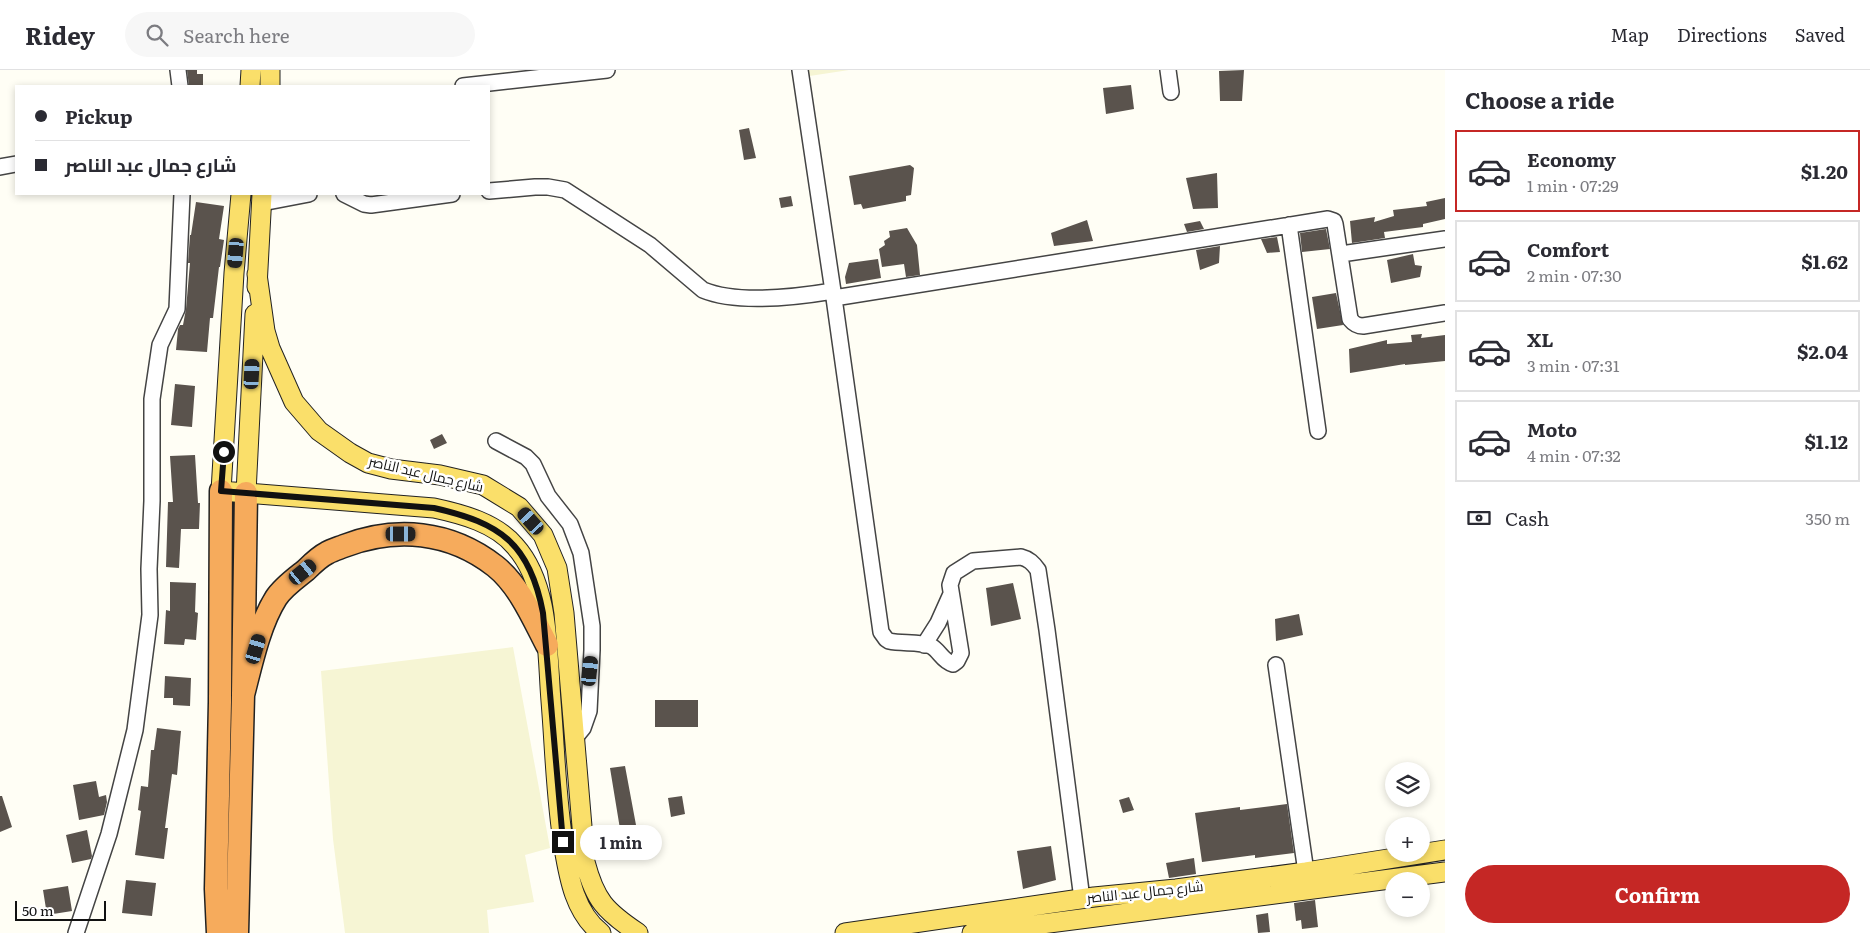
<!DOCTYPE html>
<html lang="en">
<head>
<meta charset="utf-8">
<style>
	body { margin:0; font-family:Literata,Cairo,serif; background:#f7f7f7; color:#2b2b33; height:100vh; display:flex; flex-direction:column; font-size:19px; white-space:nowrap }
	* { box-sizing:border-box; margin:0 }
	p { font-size:16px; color:#7c7c81 }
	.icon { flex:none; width:28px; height:28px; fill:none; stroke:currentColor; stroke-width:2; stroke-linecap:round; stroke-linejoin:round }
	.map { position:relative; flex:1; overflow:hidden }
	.drawer { display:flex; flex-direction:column; background:#fff; width:425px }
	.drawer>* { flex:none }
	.top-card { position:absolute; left:15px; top:15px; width:475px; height:110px; border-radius:0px; box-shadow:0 2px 8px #0003; display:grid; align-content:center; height:110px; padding:0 20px; background:#fff }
	.controls { position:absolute; left:1385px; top:692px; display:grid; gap:10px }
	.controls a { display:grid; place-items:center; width:45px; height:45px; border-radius:50%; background:#fff; box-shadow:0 2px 8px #0003; font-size:25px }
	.scale { position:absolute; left:15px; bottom:12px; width:91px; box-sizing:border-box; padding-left:5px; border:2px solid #111; border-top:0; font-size:14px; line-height:18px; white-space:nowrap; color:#111; -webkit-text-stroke:4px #fff; paint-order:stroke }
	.end { position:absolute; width:22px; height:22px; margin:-11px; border:6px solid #111; background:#fff; box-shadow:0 0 0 2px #fff }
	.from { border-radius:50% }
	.bubble { position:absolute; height:35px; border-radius:18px; background:#fff; box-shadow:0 2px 8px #0003; font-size:16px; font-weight:700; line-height:35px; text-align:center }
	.car { position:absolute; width:15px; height:30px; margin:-15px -8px; border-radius:6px; box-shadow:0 0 4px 1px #0007; background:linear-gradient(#222 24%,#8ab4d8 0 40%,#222 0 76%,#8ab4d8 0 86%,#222 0) }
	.top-card b { display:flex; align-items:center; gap:18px; height:48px; font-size:19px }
	.top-card b+b { border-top:1px solid #e1e1e2 }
	.top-card i { width:12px; height:12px; background:#2b2b33 }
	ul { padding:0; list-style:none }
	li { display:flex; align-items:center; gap:15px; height:82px; margin:0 10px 8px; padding:0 10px; border:2px solid #e1e1e2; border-radius:0px }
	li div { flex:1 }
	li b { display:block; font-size:19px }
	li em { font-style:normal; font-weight:700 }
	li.on { border-color:#c52725 }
	li>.icon { width:45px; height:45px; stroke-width:1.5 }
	h2 { padding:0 20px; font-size:22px; line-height:60px }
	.pay { display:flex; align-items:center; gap:12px; height:55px; padding:0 20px; font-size:19px }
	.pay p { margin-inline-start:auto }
	.primary-button { display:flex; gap:10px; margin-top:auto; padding:10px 20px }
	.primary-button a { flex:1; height:58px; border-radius:30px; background:#c52725; color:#fff; font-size:20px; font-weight:700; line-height:58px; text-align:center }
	header { display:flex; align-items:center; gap:30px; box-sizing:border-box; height:70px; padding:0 25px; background:#fff; border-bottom:1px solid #e1e1e2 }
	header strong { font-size:24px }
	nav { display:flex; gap:28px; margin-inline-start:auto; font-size:18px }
	.search { width:350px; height:45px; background:#f7f7f7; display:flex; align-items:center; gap:12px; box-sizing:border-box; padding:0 18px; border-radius:28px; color:#7c7c81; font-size:19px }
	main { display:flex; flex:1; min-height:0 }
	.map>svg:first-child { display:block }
	.farmland { fill:#f6f5d4 }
	.building { fill:#5a534d }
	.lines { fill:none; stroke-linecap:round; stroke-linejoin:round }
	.minor-casing { stroke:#444; stroke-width:18 }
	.major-casing { stroke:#222; stroke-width:21 }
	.highway-casing { stroke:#222; stroke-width:25 }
	.minor { stroke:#fff; stroke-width:15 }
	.major { stroke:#fadf6a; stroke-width:19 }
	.highway { stroke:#f6ab5c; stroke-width:22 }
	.route { stroke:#111; stroke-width:6 }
	.labels { text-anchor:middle; stroke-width:5; stroke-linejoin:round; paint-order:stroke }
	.street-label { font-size:14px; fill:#111; stroke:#fff }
</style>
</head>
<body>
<header>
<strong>Ridey</strong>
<div class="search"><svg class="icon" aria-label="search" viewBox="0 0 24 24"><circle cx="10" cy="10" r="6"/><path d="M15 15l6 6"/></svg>Search here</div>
<nav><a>Map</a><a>Directions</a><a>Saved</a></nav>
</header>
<main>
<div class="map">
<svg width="1445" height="863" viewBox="0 0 1445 863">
	<rect width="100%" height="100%" fill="#fffef5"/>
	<path class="farmland" d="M802 0H849L803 7Z
		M513 577 550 778 525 785 534 832 487 840 489 863H345L333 769 321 601Z"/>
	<path class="building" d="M187 0H197V4H203V16H189Z
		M1244 0 1242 31H1220L1219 1Z
		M1131 15 1134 39 1106 44 1103 18Z
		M749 58 756 88 744 90 739 60Z
		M910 95 914 98 911 125 906 126V131L863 139 861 134 854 135 849 106Z
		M1217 103 1218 138 1193 139 1186 108Z
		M791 126 793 136 781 138 779 128Z
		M1445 128V149L1423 154V157L1384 162 1385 168 1352 173 1350 151 1375 147 1374 152 1394 146 1393 140 1427 136 1426 132Z
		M196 132 224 136 219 169 224 170 220 197H219L213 248H210L207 282 176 280 178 259 180 255H183L186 239 190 193H188L190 165H191Z
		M1087 150 1093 171 1054 176 1051 163Z
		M1200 151 1204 159 1187 162 1184 154Z
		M907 158 917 175 920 205 906 207 904 194 882 197 879 179 885 175 884 171 890 167 889 161Z
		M1326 159 1330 179 1302 182 1300 163Z
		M1277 167 1280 182 1267 183 1261 169Z
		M1220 176 1219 193 1200 200 1196 180Z
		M1413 184 1415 195 1422 196 1420 207 1391 213 1387 190Z
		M878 189 881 208 846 214 845 207 849 193Z
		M1336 223 1343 255 1317 259 1312 227Z
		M1422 264 1421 268 1445 265V291L1405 295V294L1350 303 1349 279 1387 270V274L1412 272 1411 265Z
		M175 314 195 316 192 357 171 355Z
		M442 364 447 373 434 379 430 370Z
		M195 385 198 433H200L199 459H181L179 498 166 497 168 432H173L170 386Z
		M170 512 196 513 195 542 198 543 196 570 185 569 184 575 164 574 166 540 170 541Z
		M1013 513 1021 549 991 556 986 518Z
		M1299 544 1303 565 1276 571 1275 549Z
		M165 606 191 608 190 636 173 635V628H164Z
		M655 630H698V657H655Z
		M157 658 181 661 177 705 172 704 165 758H168L164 789 135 785 141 741 138 740 141 716 148 717 151 680H154Z
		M625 696 636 755 620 759 610 698Z
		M96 711 99 727 106 725 107 732 104 745 79 750 73 715Z
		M0 726H2L12 757 0 762Z
		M682 726 685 744 671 747 668 728Z
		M1129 727 1134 740 1123 743 1119 730Z
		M1287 734 1294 783 1255 788V785L1202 792 1195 743 1240 737V740Z
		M87 760 92 786 91 789 72 793 66 765Z
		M1051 776 1056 810 1023 819 1017 781Z
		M1194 788 1196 804 1169 808 1166 793Z
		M126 810 156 813 152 846 122 843Z
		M68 816 72 841 47 845 43 820Z
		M1315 830 1318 857 1302 859 1301 850 1296 851 1294 833Z
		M1268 843 1270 862 1258 863 1256 845Z"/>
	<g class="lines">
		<defs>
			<path id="minor" d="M178 0 180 16
				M800 0 834 228 881 562 886 569 889 571C902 574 919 571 931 576 940 581 942 591 953 594L957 591 961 583 950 515 954 503 973 491 1021 487C1029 489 1033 493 1038 500L1047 560 1082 829
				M1168 0 1171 22
				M463 16 607 0
				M0 97 16 94
				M489 121 535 117H548L565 120 650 175 703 220C737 234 797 227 833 221
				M344 124 364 134 371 135 452 124
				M262 133 309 124
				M1289 155 1318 361
				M1341 184 1445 169
				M834 228 1328 149 1334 151 1335 154 1350 249C1354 254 1357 256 1363 256L1445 243
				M496 371 526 387 533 394 548 426 570 454 581 483 592 556V580L589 641 583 658 574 669
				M924 575 938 553 951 524
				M1276 595 1306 802
				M76 863 109 764 135 660 150 545 149 499 152 431V329L160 275 177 239 182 124"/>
			<path id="major" d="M270 0V16
				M250 16 251 0
				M241 124 234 203 221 421 434 438C462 444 496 453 515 476 550 515 547 582 551 631 555 680 556 730 564 778 569 808 575 843 601 863
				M257 204 265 261 270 278 294 332 319 361 350 383 368 393 391 399 440 405 483 415 519 437 543 465 557 498 564 543 585 792C595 830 605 841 638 863
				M257 217 262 124
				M246 423 255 244
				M845 863 1094 827 1176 819 1306 802 1445 780
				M972 863 1445 802"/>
			<path id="highway" d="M243 625C251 594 259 555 276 528 283 517 296 508 306 500 312 494 319 487 327 483 332 480 339 478 344 476 396 456 450 461 495 496 519 515 533 548 547 575
				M218 863 216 819 220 632 221 421
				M237 863 243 625 246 423"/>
		</defs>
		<use href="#minor" class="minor-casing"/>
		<use href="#major" class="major-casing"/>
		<use href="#highway" class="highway-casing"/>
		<use href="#minor" class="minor"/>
		<use href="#major" class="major"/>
		<use href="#highway" class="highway"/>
	</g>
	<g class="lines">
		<path class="route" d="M224 382 221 421 434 438C501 453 530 474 543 543L563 772"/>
	</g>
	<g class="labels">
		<g class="street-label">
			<text transform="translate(426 404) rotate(13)" y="5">شارع جمال عبد الناصر</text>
			<text transform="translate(1145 822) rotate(-6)" y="5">شارع جمال عبد الناصر</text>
		</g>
	</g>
</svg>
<div class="controls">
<a><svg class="icon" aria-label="layers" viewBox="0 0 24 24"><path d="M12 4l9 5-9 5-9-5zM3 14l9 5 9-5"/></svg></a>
<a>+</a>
<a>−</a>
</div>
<div class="scale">50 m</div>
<i class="end from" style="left:224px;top:382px"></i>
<i class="end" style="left:563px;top:772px"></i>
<div class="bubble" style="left:580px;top:755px;width:82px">1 min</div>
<i class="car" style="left:236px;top:183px;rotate:185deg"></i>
<i class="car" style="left:252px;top:304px;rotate:3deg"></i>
<i class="car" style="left:531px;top:451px;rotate:318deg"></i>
<i class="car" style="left:401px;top:464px;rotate:90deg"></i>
<i class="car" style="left:303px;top:502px;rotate:51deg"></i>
<i class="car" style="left:256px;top:579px;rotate:17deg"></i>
<i class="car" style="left:590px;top:601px;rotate:6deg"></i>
<div class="top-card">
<b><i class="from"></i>Pickup</b>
<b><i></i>شارع جمال عبد الناصر</b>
</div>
</div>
<section class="drawer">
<h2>Choose a ride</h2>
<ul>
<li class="on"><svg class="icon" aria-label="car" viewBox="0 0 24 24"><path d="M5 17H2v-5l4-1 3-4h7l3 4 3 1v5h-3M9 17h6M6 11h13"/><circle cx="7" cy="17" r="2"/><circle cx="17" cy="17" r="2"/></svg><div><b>Economy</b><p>1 min · 07:29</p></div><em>$1.20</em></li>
<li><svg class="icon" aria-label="car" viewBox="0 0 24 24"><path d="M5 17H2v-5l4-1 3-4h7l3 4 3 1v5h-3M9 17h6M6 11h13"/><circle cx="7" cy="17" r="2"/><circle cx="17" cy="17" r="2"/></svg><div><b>Comfort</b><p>2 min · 07:30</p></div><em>$1.62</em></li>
<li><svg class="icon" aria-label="car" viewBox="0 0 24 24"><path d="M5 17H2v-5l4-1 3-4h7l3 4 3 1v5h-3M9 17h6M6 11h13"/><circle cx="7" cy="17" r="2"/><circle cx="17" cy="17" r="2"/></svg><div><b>XL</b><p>3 min · 07:31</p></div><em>$2.04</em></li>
<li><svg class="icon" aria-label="car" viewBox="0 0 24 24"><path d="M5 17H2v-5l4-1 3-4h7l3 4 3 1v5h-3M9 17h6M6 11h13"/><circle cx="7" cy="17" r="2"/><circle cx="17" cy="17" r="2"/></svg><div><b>Moto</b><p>4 min · 07:32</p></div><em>$1.12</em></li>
</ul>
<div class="pay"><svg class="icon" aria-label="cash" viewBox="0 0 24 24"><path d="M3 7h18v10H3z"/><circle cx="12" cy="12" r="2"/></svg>Cash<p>350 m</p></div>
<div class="primary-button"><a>Confirm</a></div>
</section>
</main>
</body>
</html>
